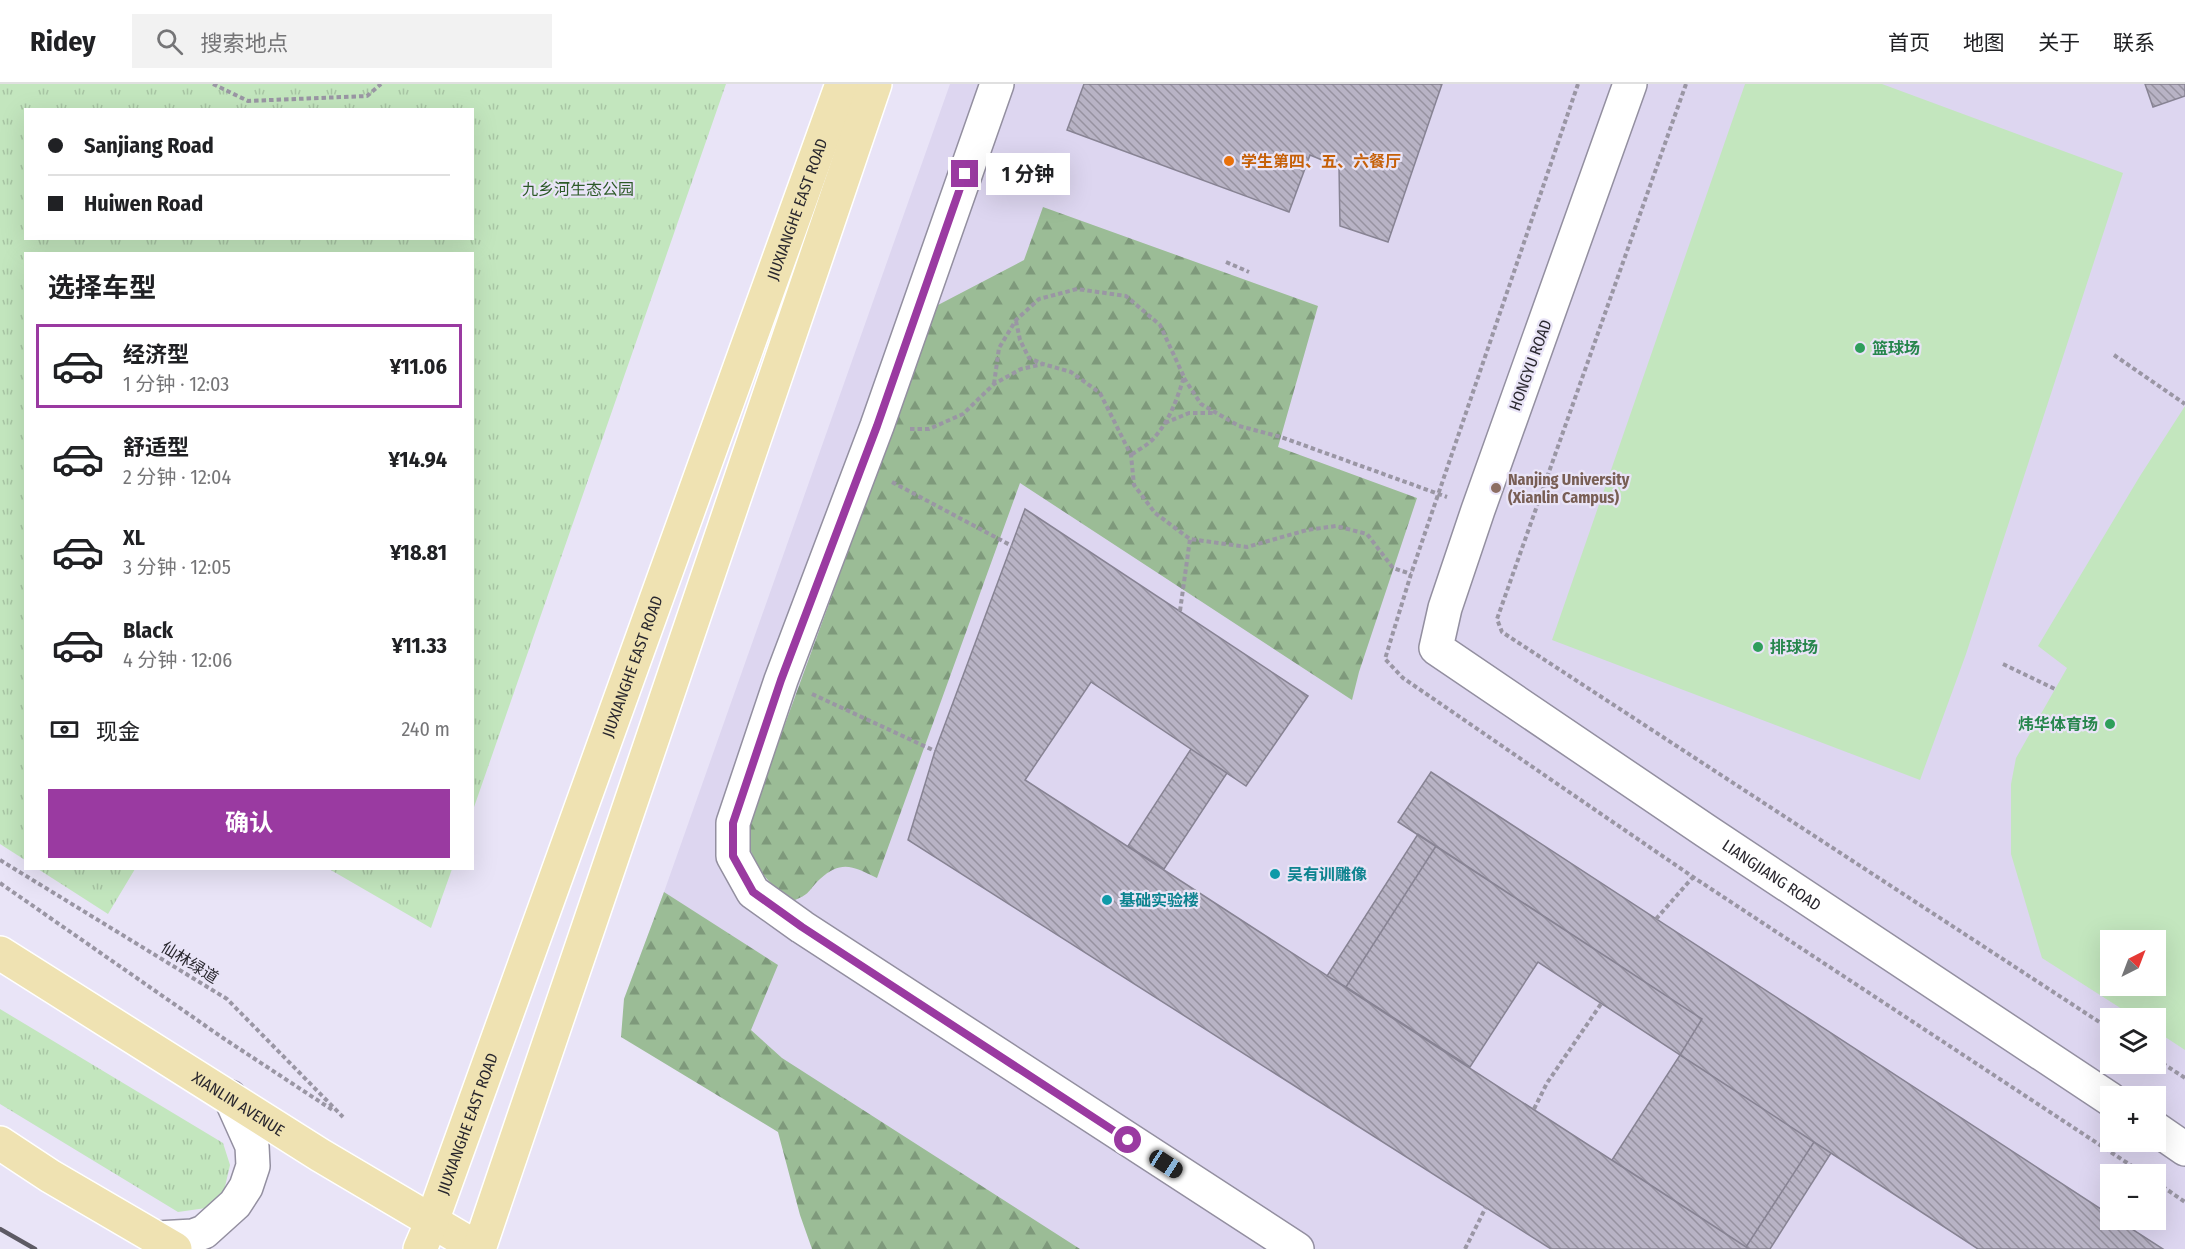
<!DOCTYPE html>
<html lang="zh">
<head>
<meta charset="utf-8">
<style>
	body { margin:0; font-family:"Fira Sans Condensed","Noto Sans SC",sans-serif; background:#f2f2f2; color:#202124; height:100vh; display:flex; flex-direction:column; font-size:22px; white-space:nowrap }
	* { box-sizing:border-box; margin:0 }
	p { font-size:20px; color:#757577 }
	.icon { flex:none; width:33px; height:33px; fill:none; stroke:currentColor; stroke-width:2; stroke-linecap:round; stroke-linejoin:round }
	.map { position:relative; flex:1; overflow:hidden }
	.details { position:absolute; left:24px; top:168px; width:450px; height:618px; display:flex; flex-direction:column; background:#fff; border-radius:0px; box-shadow:0 6px 24px #0002 }
	.details>* { flex:none }
	.banner { position:absolute; left:24px; top:24px; width:450px; height:132px; border-radius:0px; box-shadow:0 6px 24px #0002; display:grid; align-content:center; height:132px; padding:0 24px; background:#fff }
	.needle { width:39px; rotate:42deg }
	.controls { position:absolute; left:2100px; top:846px; display:grid; gap:12px }
	.controls a { display:grid; place-items:center; width:66px; height:66px; border-radius:0px; background:#fff; box-shadow:0 6px 24px #0002; font-size:30px }
	.end { position:absolute; width:27px; height:27px; margin:-14px; border:8px solid #9a3aa1; background:#fff; box-shadow:0 0 0 3px #fff }
	.from { border-radius:50% }
	.bubble { position:absolute; height:42px; border-radius:0px; background:#fff; box-shadow:0 6px 24px #0002; font-size:20px; font-weight:700; line-height:42px; text-align:center }
	.car { position:absolute; width:18px; height:36px; margin:-18px -9px; border-radius:8px; box-shadow:0 0 4px 2px #0007; background:linear-gradient(#222 24%,#8ab4d8 0 40%,#222 0 76%,#8ab4d8 0 86%,#222 0) }
	.banner b { display:flex; align-items:center; gap:21px; height:57px; font-size:22px }
	.banner b+b { border-top:2px solid #e0e0e0 }
	.banner i { width:15px; height:15px; background:#202124 }
	ul { padding:0; list-style:none }
	li { display:flex; align-items:center; gap:18px; height:84px; margin:0 12px 9px; padding:0 12px; border:3px solid transparent; border-radius:0px }
	li div { flex:1 }
	li b { display:block; font-size:22px }
	li em { font-style:normal; font-weight:700 }
	li.selected { border-color:#9a3aa1 }
	li>.icon { width:54px; height:54px; stroke-width:1.5 }
	h2 { padding:0 24px; font-size:27px; line-height:72px }
	.pay { display:flex; align-items:center; gap:15px; height:66px; padding:0 24px; font-size:22px }
	.pay p { margin-inline-start:auto }
	.button { display:flex; gap:12px; margin-top:auto; padding:12px 24px }
	.button a { flex:1; height:69px; border-radius:0px; background:#9a3aa1; color:#fff; font-size:24px; font-weight:700; line-height:69px; text-align:center }
	header { display:flex; align-items:center; gap:36px; box-sizing:border-box; height:84px; padding:0 30px; background:#fff; border-bottom:2px solid #e0e0e0 }
	header strong { font-size:28px }
	nav { display:flex; gap:33px; margin-inline-start:auto; font-size:21px }
	.search { width:420px; height:54px; background:#f2f2f2; display:flex; align-items:center; gap:15px; box-sizing:border-box; padding:0 21px; border-radius:0px; color:#757577; font-size:22px }
	.map>svg:first-child { display:block }
	.built { fill:#ddd6f0; fill-rule:evenodd }
	.grass { fill:url(#grass-tufts); fill-rule:evenodd }
	.forest { fill:url(#forest-firs) }
	.garden { fill:#c3e6be; fill-rule:evenodd }
	.building { fill:url(#building-back-hatch); stroke:#878393; stroke-width:1.5 }
	.lines { fill:none; stroke-linecap:round; stroke-linejoin:round }
	.minor-casing { stroke:#938fa0; stroke-width:36 }
	.major-casing { stroke:#fff; stroke-width:36 }
	.path { stroke:#9a96a4; stroke-width:4; stroke-dasharray:4.5 3; stroke-linecap:butt }
	.minor { stroke:#fff; stroke-width:33 }
	.major { stroke:#efe2b2; stroke-width:33 }
	.rail { stroke:#5d5a64; stroke-width:4.5 }
	.route { stroke:#9a3aa1; stroke-width:8 }
	.food-dot { fill:#e8710a; stroke:#e9e4f7; stroke-width:2 }
	.leisure-dot { fill:#2e9e5b; stroke:#e9e4f7; stroke-width:2 }
	.education-dot { fill:#8d6e63; stroke:#e9e4f7; stroke-width:2 }
	.culture-dot { fill:#0f9aa8; stroke:#e9e4f7; stroke-width:2 }
	.labels { text-anchor:middle; stroke-width:4.5; stroke-linejoin:round; paint-order:stroke }
	.food-label { font-size:16px; font-weight:bold; fill:#c56008; stroke:#e9e4f7; text-anchor:start }
	.park-label { font-size:16px; fill:#2c5a27; stroke:#e9e4f7 }
	.street-label { font-size:16px; fill:#29272e; stroke:#e9e4f7 }
	.leisure-label { font-size:16px; font-weight:bold; fill:#27864d; stroke:#e9e4f7; text-anchor:start }
	.education-label { font-size:16px; font-weight:bold; fill:#785e54; stroke:#e9e4f7; text-anchor:start }
	.culture-label { font-size:16px; font-weight:bold; fill:#0d838f; stroke:#e9e4f7; text-anchor:start }
</style>
</head>
<body>
<header>
<strong>Ridey</strong>
<div class="search"><svg class="icon" aria-label="search" viewBox="0 0 24 24"><circle cx="10" cy="10" r="6"/><path d="M15 15l6 6"/></svg>搜索地点</div>
<nav><a>首页</a><a>地图</a><a>关于</a><a>联系</a></nav>
</header>
<div class="map">
<svg width="2185" height="1165" viewBox="0 0 2185 1165">
	<defs>
		<pattern id="grass-tufts" width="24" height="20" patternUnits="userSpaceOnUse" patternTransform="scale(1.5)"><rect width="24" height="20" fill="#c3e6be"/><path d="M3 7l-1-3M5 7V3M7 7l1-3M15 17l-1-3M17 17v-4M19 17l1-3" fill="none" stroke="#a8c5a4"/></pattern>
		<pattern id="forest-firs" width="22" height="20" patternUnits="userSpaceOnUse" patternTransform="scale(1.5)"><rect width="22" height="20" fill="#9bbc96"/><path d="M5 1l3.5 6h-7zM16 11l3.5 6h-7z" fill="#7e997b"/></pattern>
		<pattern id="building-back-hatch" width="6" height="6" patternUnits="userSpaceOnUse" patternTransform="scale(1.5)"><rect width="6" height="6" fill="#b8b3c5"/><path d="M-1 5l2 2M0 0l6 6M5-1l2 2" fill="none" stroke="#9692a0"/></pattern>
	</defs>
	<rect width="100%" height="100%" fill="#e9e4f7"/>
	<path class="built" d="M950 0H2185V1165H1018L624 915 664 808ZM2110 856H2156V902H2110ZM2110 934H2156V980H2110ZM2110 1012H2156V1058H2110ZM2110 1090H2156V1136H2110Z"/>
	<path class="grass" d="M0 0H726L473 726 472 170H26L25 776 0 760ZM26 26H472V154H26Z
		M38 785H135L108 830Z
		M329 785H452L431 844Z
		M0 925 223 1059 230 1081 224 1107 206 1124 178 1128 0 1020Z"/>
	<path class="forest" d="M1043 123 1318 222 1278 363 1417 414 1359 588 1352 616 1020 399 877 794C854 783 842 775 820 795 808 806 812 809 795 816L782 812 761 788 747 759 754 725 938 221 1024 176Z
		M664 808 778 881 751 946 782 974 1080 1165H812L800 1131 778 1048 621 953 624 915Z"/>
	<path class="garden" d="M1745 0H1882L2123 89 1966 570 1920 696 1552 556Z
		M2185 322V966L2156 947V934H2136L2042 874 2011 770V700L2016 674 2067 584 2038 562 2140 392ZM2110 856H2156V902H2110Z"/>
	<path class="building" d="M1084 0H1442L1388 158 1340 142 1339 83 1310 71 1289 128 1067 46Z
		M2145 0H2185V12L2153 23Z
		M1025 425 1308 612 1246 702 1091 598 1025 696 1749 1165H1551L908 756 935 667Z
		M1191 665 1227 689 1164 785 1128 762Z
		M1431 688 2110 1131V1136H2118L2163 1165H1978L1814 1058 1680 971 1702 935 1398 738Z
		M1418 750 1436 762 1346 903 1327 892Z
		M1436 762 1702 935 1680 971 1538 878 1470 983 1346 903Z
		M1680 971 1814 1058 1746 1163 1612 1076Z
		M1814 1058 1831 1069 1770 1165H1749L1746 1163Z"/>
	<g class="lines">
		<defs>
			<g id="minor">
				<path d="M997 0 877 342 781 596 733 739V772L753 808 802 843 1297 1165"/>
				<path id="s1" d="M1630 0 1478 426 1445 524 1436 564 1706 747 2110 1015"/>
				<path d="M2156 1045 2185 1065"/>
				<path d="M157 1154 193 1152 204 1148 235 1120 246 1103 253 1082 252 1062 230 1013"/>
			</g>
			<g id="major">
				<path id="s2" d="M0 869 320 1071 479 1165"/>
				<path d="M0 1059 50 1092 175 1165"/>
				<path id="s3" d="M420 1165 432 1137 842 0"/>
				<path d="M479 1165 875 0"/>
			</g>
		</defs>
		<use href="#minor" class="minor-casing"/>
		<use href="#major" class="major-casing"/>
		<path class="path" d="M213 0 248 17 367 12 381 0
			M1578 0 1411 490 1385 575 1403 594 1693 793 2144 1090
			M1686 0 1497 535 1502 548 2110 945
			M1226 178 1249 188
			M1016 237 1020 256 1029 274 1043 280
			M2114 271 2185 320
			M1184 294 1201 320 1239 342 1281 353 1447 413
			M994 300 999 264 1016 236 1039 215 1077 205 1126 212 1160 241 1184 293C1177 315 1170 336 1154 354 1148 361 1138 366 1131 371
			M1165 339 1189 329H1215
			M910 345H929L963 330 994 300 1021 285 1043 280 1071 288 1100 309 1131 371 1134 401 1155 429 1190 455 1247 463 1307 446 1336 442 1367 450 1393 484 1411 490
			M892 398 1012 462
			M1180 527 1190 455
			M2003 580 2055 605
			M812 610 935 667
			M0 776 227 915 343 1033
			M0 799 223 954 334 1027
			M1656 835 1693 793
			M2156 975 2185 994
			M1534 1025 1547 999 1601 920
			M2156 1098 2185 1118
			M1465 1165 1486 1123"/>
		<use href="#minor" class="minor"/>
		<use href="#major" class="major"/>
		<path class="rail" d="M0 1145 35 1165"/>
	</g>
	<g class="lines">
		<path class="route" d="M965 90 877 342 781 596 733 739V772L753 808 802 843 1128 1056"/>
	</g>
	<circle class="food-dot" cx="1229" cy="77" r="6"/>
	<g class="leisure-dot">
		<circle cx="1860" cy="264" r="6"/>
		<circle cx="1758" cy="563" r="6"/>
		<circle cx="2110" cy="640" r="6"/>
	</g>
	<circle class="education-dot" cx="1496" cy="404" r="6"/>
	<g class="culture-dot">
		<circle cx="1275" cy="790" r="6"/>
		<circle cx="1107" cy="816" r="6"/>
	</g>
	<g class="labels">
		<g class="food-label">
			<text x="1241" y="83">学生第四、五、六餐厅</text>
		</g>
		<g class="park-label">
			<text x="578" y="111">九乡河生态公园</text>
		</g>
		<g class="street-label">
			<text dy="6" stroke="none"><textPath href="#s3" startOffset="1106">JIUXIANGHE EAST ROAD</textPath></text>
			<text transform="translate(1530 281) rotate(-70)" y="6">HONGYU ROAD</text>
			<text dy="6" stroke="none"><textPath href="#s3" startOffset="620">JIUXIANGHE EAST ROAD</textPath></text>
			<text dy="6" stroke="none"><textPath href="#s1" startOffset="1002">LIANGJIANG ROAD</textPath></text>
			<text transform="translate(190 878) rotate(32)" y="6">仙林绿道</text>
			<text dy="6" stroke="none"><textPath href="#s2" startOffset="282">XIANLIN AVENUE</textPath></text>
			<text dy="6" stroke="none"><textPath href="#s3" startOffset="134">JIUXIANGHE EAST ROAD</textPath></text>
		</g>
		<g class="leisure-label">
			<text x="1872" y="270">篮球场</text>
			<text x="1770" y="569">排球场</text>
			<text x="2098" y="646" text-anchor="end">炜华体育场</text>
		</g>
		<g class="education-label">
			<text x="1508" y="401">Nanjing University<tspan x="1508" dy="18">(Xianlin Campus)</tspan></text>
		</g>
		<g class="culture-label">
			<text x="1287" y="796">吴有训雕像</text>
			<text x="1119" y="822">基础实验楼</text>
		</g>
	</g>
</svg>
<div class="controls">
<a><svg class="needle" viewBox="-14 -14 28 28"><path d="M0-13l5 13h-10z" fill="#e53935"/><path d="M0 13l5-13h-10z" fill="#757577"/></svg></a>
<a><svg class="icon" aria-label="layers" viewBox="0 0 24 24"><path d="M12 4l9 5-9 5-9-5zM3 14l9 5 9-5"/></svg></a>
<a>+</a>
<a>−</a>
</div>
<i class="end from" style="left:1128px;top:1056px"></i>
<i class="end" style="left:965px;top:90px"></i>
<div class="bubble" style="left:986px;top:69px;width:84px">1 分钟</div>
<i class="car" style="left:1166px;top:1080px;rotate:123deg"></i>
<div class="banner">
<b><i class="from"></i>Sanjiang Road</b>
<b><i></i>Huiwen Road</b>
</div>
<section class="details">
<h2>选择车型</h2>
<ul>
<li class="selected"><svg class="icon" aria-label="car" viewBox="0 0 24 24"><path d="M5 17H2v-5l4-1 3-4h7l3 4 3 1v5h-3M9 17h6M6 11h13"/><circle cx="7" cy="17" r="2"/><circle cx="17" cy="17" r="2"/></svg><div><b>经济型</b><p>1 分钟 · 12:03</p></div><em>¥11.06</em></li>
<li><svg class="icon" aria-label="car" viewBox="0 0 24 24"><path d="M5 17H2v-5l4-1 3-4h7l3 4 3 1v5h-3M9 17h6M6 11h13"/><circle cx="7" cy="17" r="2"/><circle cx="17" cy="17" r="2"/></svg><div><b>舒适型</b><p>2 分钟 · 12:04</p></div><em>¥14.94</em></li>
<li><svg class="icon" aria-label="car" viewBox="0 0 24 24"><path d="M5 17H2v-5l4-1 3-4h7l3 4 3 1v5h-3M9 17h6M6 11h13"/><circle cx="7" cy="17" r="2"/><circle cx="17" cy="17" r="2"/></svg><div><b>XL</b><p>3 分钟 · 12:05</p></div><em>¥18.81</em></li>
<li><svg class="icon" aria-label="car" viewBox="0 0 24 24"><path d="M5 17H2v-5l4-1 3-4h7l3 4 3 1v5h-3M9 17h6M6 11h13"/><circle cx="7" cy="17" r="2"/><circle cx="17" cy="17" r="2"/></svg><div><b>Black</b><p>4 分钟 · 12:06</p></div><em>¥11.33</em></li>
</ul>
<div class="pay"><svg class="icon" aria-label="cash" viewBox="0 0 24 24"><path d="M3 7h18v10H3z"/><circle cx="12" cy="12" r="2"/></svg>现金<p>240 m</p></div>
<div class="button"><a>确认</a></div>
</section>
</div>
</body>
</html>
